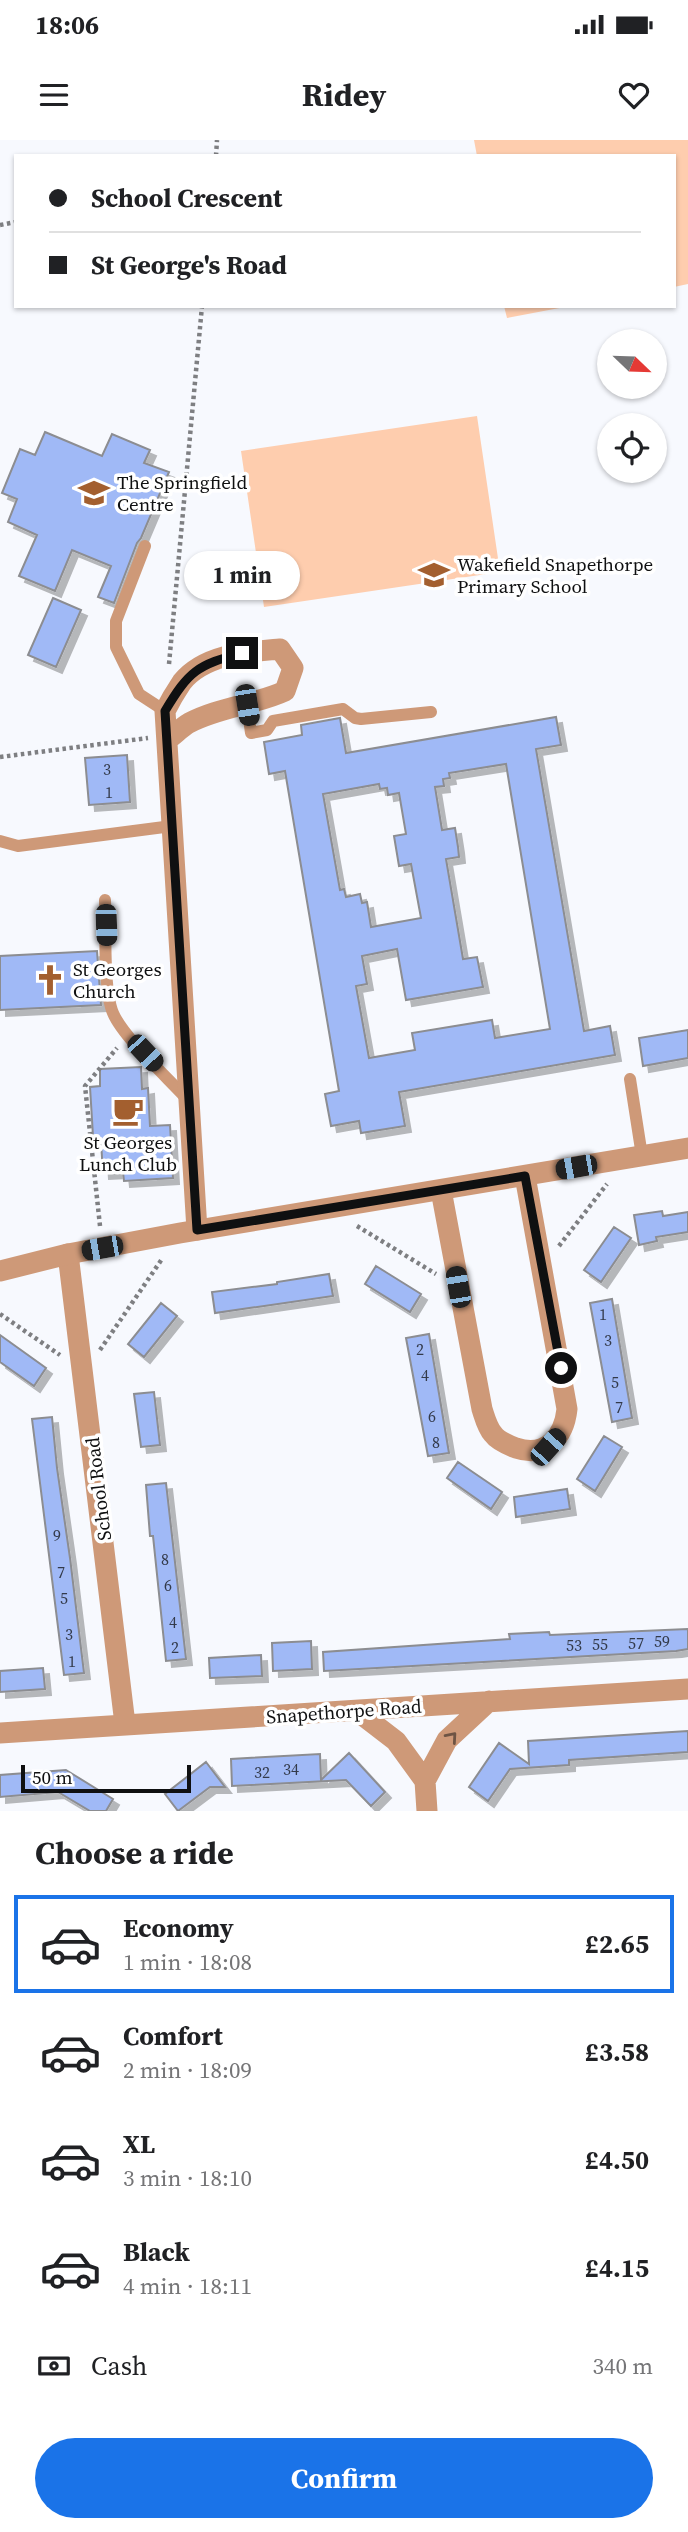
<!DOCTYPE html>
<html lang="en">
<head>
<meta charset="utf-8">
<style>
	body { margin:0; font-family:"Source Serif 4",serif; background:#f6f6f6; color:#202124; height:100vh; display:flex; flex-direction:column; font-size:26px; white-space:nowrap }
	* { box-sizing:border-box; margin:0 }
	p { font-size:23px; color:#757577 }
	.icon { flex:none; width:38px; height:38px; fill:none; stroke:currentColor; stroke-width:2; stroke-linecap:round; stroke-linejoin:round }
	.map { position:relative; height:1671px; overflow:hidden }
	.drawer { display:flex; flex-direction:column; background:#fff; flex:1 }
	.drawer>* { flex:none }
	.guide { position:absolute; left:14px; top:14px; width:662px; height:154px; border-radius:0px; box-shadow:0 2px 5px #0004; display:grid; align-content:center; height:154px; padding:0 35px; background:#fff }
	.needle { width:46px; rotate:113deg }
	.fabs { position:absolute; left:597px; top:189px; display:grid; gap:14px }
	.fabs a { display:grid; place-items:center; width:70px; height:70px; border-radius:50%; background:#fff; box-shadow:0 2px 5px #0004; font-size:35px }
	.scale { position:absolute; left:21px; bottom:18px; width:170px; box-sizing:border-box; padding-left:7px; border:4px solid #0f1011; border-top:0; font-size:19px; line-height:24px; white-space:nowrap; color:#0f1011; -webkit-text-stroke:5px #fff; paint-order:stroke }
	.end { position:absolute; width:32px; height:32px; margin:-16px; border:9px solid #0f1011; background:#fff; box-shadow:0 0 0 4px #fff }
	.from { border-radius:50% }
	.bubble { position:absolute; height:49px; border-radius:24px; background:#fff; box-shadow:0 2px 5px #0004; font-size:23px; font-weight:700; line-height:49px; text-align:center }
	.car { position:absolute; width:21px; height:42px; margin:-21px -10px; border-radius:9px; box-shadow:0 0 5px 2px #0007; background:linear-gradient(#222 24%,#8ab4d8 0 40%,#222 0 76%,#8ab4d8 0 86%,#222 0) }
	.guide b { display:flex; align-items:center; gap:24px; height:66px; font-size:26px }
	.guide b+b { border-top:2px solid #e0e0e0 }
	.guide i { width:18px; height:18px; background:#202124 }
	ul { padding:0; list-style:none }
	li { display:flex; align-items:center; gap:21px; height:98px; margin:0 14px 10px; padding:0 21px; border:4px solid transparent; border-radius:0px }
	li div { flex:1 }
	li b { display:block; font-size:26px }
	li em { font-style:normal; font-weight:700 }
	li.current { border-color:#1a73e8 }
	li>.icon { width:63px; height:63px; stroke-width:1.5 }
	h2 { padding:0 35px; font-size:32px; line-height:84px }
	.pay { display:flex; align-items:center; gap:18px; height:77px; padding:0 35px; font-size:26px }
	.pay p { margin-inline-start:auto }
	.primary-button { display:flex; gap:14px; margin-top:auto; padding:14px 35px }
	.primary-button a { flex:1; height:80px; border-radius:42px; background:#1a73e8; color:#fff; font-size:28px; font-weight:700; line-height:80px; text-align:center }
	.status { display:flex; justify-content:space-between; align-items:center; height:49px; padding:0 35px; background:#fff; direction:ltr }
	.status svg { height:19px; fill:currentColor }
	header { display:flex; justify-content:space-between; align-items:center; height:91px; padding:0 35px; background:#fff; font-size:32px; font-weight:700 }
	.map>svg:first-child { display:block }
	.green { fill:#fecdae }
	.building { fill:#a0b9f6; stroke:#8c8d91; stroke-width:2; fill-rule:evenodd; filter:url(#shadow) }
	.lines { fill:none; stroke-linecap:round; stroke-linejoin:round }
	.path { stroke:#7e7f82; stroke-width:4.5; stroke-dasharray:3.5 3.5; stroke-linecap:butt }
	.service { stroke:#ce9978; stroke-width:12 }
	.minor { stroke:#ce9978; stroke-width:21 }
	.tertiary { stroke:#ce9978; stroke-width:21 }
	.oneway { stroke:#6e5444 }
	.route { stroke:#0f1011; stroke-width:9 }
	.labels { text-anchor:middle; stroke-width:7; stroke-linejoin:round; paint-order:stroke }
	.number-label { font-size:16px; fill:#333a4a }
	.poi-label { font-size:19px; fill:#0f1011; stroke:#fff; text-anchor:start }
	.street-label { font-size:19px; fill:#0f1011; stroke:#fff }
</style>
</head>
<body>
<div class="status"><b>18:06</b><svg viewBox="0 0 49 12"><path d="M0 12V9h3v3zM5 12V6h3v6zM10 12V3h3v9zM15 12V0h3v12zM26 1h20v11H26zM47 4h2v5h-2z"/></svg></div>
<header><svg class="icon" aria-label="menu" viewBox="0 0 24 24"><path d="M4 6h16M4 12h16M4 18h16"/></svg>Ridey<svg class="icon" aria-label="heart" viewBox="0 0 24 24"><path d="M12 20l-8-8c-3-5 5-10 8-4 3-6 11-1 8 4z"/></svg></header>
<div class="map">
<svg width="688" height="1671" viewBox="0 0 688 1671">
	<defs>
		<filter id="shadow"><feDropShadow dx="6" dy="6" stdDeviation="0" flood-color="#0004"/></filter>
	</defs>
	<rect width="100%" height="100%" fill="#f7f9fe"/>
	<path class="green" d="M474 0H688V144L674 147V16H477Z
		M504 166H570L507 178Z
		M477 276 500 432 264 467 241 311Z"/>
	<path class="building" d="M45 292 102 316 112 294 150 310 144 323 169 332 141 398 137 403 114 463 98 457 111 426 72 410 55 451 19 436 37 395 8 382 17 359 2 353 20 309 35 315Z
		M53 458 81 470 56 527 28 515Z
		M556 577 561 605 536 609 584 891 610 886 615 915 399 952 405 986 361 993 359 981 331 986 325 954 339 951 285 631 269 634 264 602 302 595 301 585 340 578 346 613ZM506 624 550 889 495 898 492 880 412 893 415 910 369 918 356 846 367 844 362 816 397 809 406 860 483 847 477 817 463 819 446 719 459 717 458 707 455 688 442 690 435 647 444 646 443 639 450 638 449 633ZM379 644 380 649 387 648 388 655 399 653 406 694 394 696 399 726 411 724 421 778 371 787 367 762 362 763 360 754 346 757 344 749 340 750 323 654Z
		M127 615 130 662 89 665 85 618Z
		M97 811 101 865 0 870V816Z
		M688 890V918L643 926 639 898Z
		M141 927 142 949 148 948 150 986 170 985 173 1038 124 1041 123 1032 103 1033 101 1002 93 996 90 947 100 946V929Z
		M662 1071 663 1076 688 1072V1092L656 1097 657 1101 639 1105 634 1075Z
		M614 1087 631 1098 601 1142 584 1130Z
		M376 1126 421 1154 410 1172 365 1144Z
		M329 1134 333 1156 215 1173 212 1152 277 1144V1142Z
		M612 1159 632 1278 612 1282 590 1163Z
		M161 1163 177 1176 144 1217 128 1204Z
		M429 1194 449 1313 428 1316 406 1198Z
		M0 1195 46 1228 34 1246 0 1222Z
		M154 1252 160 1305 141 1307 134 1254Z
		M52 1277 57 1328 70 1418 84 1533 64 1535 32 1279Z
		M604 1296 622 1307 595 1351 577 1339Z
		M458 1322 502 1352 491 1369 447 1338Z
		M166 1343 186 1519 166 1521 153 1396H150L146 1345Z
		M567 1349 570 1369 516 1377 514 1357Z
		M688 1489V1509L676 1511 324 1531 323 1512 510 1499 509 1494 549 1492 550 1495Z
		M311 1501 312 1529 273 1531 272 1503Z
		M261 1515 262 1536 210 1538 209 1518Z
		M43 1528 45 1549 0 1552V1531Z
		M688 1591V1612L569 1620V1625L510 1629 488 1661 469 1647 499 1603 529 1624 528 1601Z
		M349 1613 385 1652 371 1666 346 1640 232 1646 231 1619 320 1614 321 1640Z
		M206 1622 225 1647H210L178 1671 165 1654Z
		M66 1630 113 1659 106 1671H90L58 1652 0 1657V1635Z"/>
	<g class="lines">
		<path class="path" d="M216 16 217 0
			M0 85 16 82
			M169 524 202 166
			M0 617 148 598
			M100 1086 85 946 117 908
			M357 1086 436 1134
			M559 1106 607 1044
			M0 1174 60 1215
			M100 1210 162 1119"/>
		<path class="service" d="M145 406 116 481V507L139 554 165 571
			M247 565 251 593 267 590 273 581 343 569 355 578 361 579 431 572
			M0 701 18 706 172 686
			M105 760C106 789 103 849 113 873 123 897 168 938 187 959
			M630 939 642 1016"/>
		<path class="minor" d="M167 600C174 595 182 587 189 583 219 567 255 565 285 551L293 528 280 509C247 512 205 514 182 542 176 551 170 561 165 571L197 1090
			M441 1050 482 1269C485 1278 487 1287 493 1294 498 1301 508 1305 516 1308 546 1318 564 1297 567 1269L525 1036
			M68 1114 125 1584
			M357 1571 396 1601 425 1641
			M0 1593 688 1549
			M427 1671 425 1641 447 1600 489 1561"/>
		<path class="tertiary" d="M0 1131 68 1114 180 1093 688 1008"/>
	</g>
	<defs><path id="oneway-chevron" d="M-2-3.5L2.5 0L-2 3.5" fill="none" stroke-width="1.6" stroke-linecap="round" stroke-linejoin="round" transform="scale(1.75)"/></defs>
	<use class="oneway" href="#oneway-chevron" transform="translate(452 1597) rotate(-49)"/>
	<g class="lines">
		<path class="route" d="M242 513C197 525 189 531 165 571L197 1090 525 1036 561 1228"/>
	</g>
	<defs>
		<symbol id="school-bare" viewBox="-9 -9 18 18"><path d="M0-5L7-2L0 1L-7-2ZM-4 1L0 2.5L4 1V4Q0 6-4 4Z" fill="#a35f2f" stroke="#fff" stroke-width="2.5" paint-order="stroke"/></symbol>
		<symbol id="church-bare" viewBox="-9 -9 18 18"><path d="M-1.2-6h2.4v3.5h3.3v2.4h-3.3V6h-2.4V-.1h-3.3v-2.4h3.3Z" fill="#a35f2f" stroke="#fff" stroke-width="2.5" paint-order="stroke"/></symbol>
		<symbol id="cafe-bare" viewBox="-9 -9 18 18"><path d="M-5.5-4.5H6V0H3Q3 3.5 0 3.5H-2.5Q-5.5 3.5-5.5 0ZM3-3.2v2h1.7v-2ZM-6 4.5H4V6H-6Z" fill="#a35f2f" stroke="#fff" stroke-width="2.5" paint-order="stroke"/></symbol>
	</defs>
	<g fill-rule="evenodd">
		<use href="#school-bare" x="72" y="331" width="44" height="44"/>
		<use href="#school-bare" x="412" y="413" width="44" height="44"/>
		<use href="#church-bare" x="28" y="818" width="44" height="44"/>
		<use href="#cafe-bare" x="106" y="949" width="44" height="44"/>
	</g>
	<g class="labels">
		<g class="number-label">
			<text x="107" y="635">3</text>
			<text x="109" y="658">1</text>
			<text x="603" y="1180">1</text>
			<text x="608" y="1206">3</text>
			<text x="420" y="1215">2</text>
			<text x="425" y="1241">4</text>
			<text x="615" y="1248">5</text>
			<text x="619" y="1273">7</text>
			<text x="432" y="1282">6</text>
			<text x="436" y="1308">8</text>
			<text x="57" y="1401">9</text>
			<text x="165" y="1425">8</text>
			<text x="61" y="1438">7</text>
			<text x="168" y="1451">6</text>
			<text x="64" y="1464">5</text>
			<text x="173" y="1488">4</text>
			<text x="69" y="1500">3</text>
			<text x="662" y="1507">59</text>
			<text x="636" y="1509">57</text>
			<text x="600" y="1510">55</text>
			<text x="574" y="1511">53</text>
			<text x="175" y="1513">2</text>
			<text x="72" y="1527">1</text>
			<text x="291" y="1635">34</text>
			<text x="262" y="1638">32</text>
		</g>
		<g class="poi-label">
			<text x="117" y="349">The Springfield<tspan x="117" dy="22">Centre</tspan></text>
			<text x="457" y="431">Wakefield Snapethorpe<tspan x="457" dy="22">Primary School</tspan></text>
			<text x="73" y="836">St Georges<tspan x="73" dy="22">Church</tspan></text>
			<text x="128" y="1009" text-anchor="middle">St Georges<tspan x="128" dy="22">Lunch Club</tspan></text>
		</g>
		<g class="street-label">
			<text transform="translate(98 1349) rotate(-97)" y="7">School Road</text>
			<text transform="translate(344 1571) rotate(-4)" y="7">Snapethorpe Road</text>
		</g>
	</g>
</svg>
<div class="fabs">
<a><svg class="needle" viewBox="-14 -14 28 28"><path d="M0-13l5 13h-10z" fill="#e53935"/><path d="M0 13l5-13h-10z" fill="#757577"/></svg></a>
<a><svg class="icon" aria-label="locate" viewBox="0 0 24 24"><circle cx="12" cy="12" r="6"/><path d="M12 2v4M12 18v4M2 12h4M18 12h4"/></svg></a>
</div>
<div class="scale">50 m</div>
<i class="end from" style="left:561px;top:1228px"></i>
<i class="end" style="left:242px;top:513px"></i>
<div class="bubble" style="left:184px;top:411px;width:116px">1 min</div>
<i class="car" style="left:247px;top:565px;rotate:171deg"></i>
<i class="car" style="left:106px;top:785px;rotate:178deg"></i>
<i class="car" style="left:145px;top:913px;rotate:137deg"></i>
<i class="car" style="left:576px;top:1027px;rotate:260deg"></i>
<i class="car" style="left:102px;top:1108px;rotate:260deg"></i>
<i class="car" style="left:458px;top:1147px;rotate:350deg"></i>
<i class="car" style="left:548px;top:1307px;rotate:42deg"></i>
<div class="guide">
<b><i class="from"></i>School Crescent</b>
<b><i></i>St George's Road</b>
</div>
</div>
<section class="drawer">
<h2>Choose a ride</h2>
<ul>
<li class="current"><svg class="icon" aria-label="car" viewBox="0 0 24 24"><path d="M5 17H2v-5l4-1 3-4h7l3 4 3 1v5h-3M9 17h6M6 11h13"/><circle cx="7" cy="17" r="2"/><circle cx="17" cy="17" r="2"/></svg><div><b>Economy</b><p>1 min · 18:08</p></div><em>£2.65</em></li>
<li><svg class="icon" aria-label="car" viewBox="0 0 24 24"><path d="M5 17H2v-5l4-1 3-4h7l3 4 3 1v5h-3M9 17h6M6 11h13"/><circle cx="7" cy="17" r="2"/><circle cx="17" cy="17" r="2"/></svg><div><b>Comfort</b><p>2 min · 18:09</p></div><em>£3.58</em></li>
<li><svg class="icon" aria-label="car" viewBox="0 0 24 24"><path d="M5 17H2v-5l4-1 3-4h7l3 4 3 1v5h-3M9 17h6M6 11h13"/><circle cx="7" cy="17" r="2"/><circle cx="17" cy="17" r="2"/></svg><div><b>XL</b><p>3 min · 18:10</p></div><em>£4.50</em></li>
<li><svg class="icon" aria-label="car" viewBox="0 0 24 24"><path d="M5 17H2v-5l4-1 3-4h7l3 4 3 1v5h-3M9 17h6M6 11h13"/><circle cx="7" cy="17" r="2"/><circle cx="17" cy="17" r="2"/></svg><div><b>Black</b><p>4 min · 18:11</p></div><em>£4.15</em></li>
</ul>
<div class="pay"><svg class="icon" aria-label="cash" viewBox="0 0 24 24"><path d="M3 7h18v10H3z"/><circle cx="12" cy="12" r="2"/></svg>Cash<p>340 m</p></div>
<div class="primary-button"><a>Confirm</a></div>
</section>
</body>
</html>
